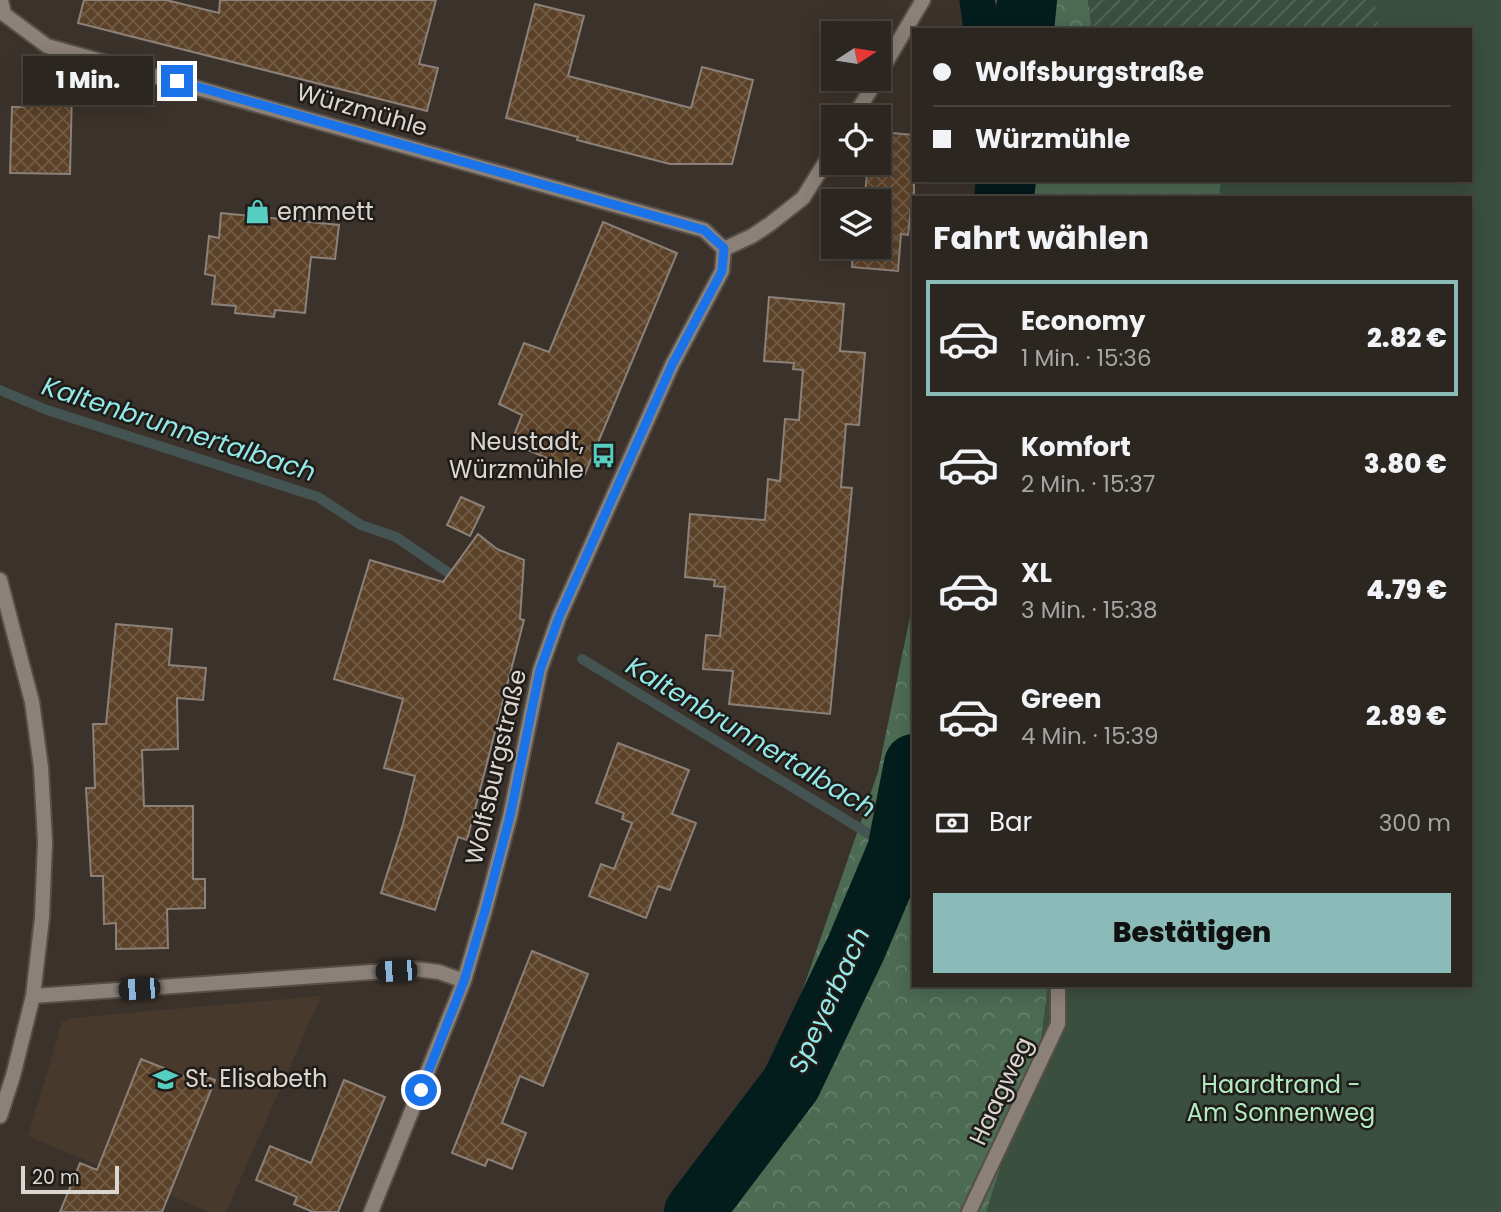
<!DOCTYPE html>
<html lang="de">
<head>
<meta charset="utf-8">
<style>
	body { margin:0; font-family:Poppins,sans-serif; background:#342e29; color:#f1f3f6; height:100vh; display:flex; flex-direction:column; font-size:26px; white-space:nowrap }
	* { box-sizing:border-box; margin:0 }
	p { font-size:23px; color:#a6a5a5 }
	.icon { flex:none; width:38px; height:38px; fill:none; stroke:currentColor; stroke-width:2; stroke-linecap:round; stroke-linejoin:round }
	.map { position:relative; flex:1; overflow:hidden }
	.panel { position:absolute; left:912px; top:196px; width:560px; height:791px; display:flex; flex-direction:column; background:#2c2620; border-radius:0px; box-shadow:0 4px 18px #0003,0 0 0 2px #48433e }
	.panel>* { flex:none }
	.hud { position:absolute; left:912px; top:28px; width:560px; height:154px; border-radius:0px; box-shadow:0 4px 18px #0003,0 0 0 2px #48433e; display:grid; align-content:center; height:154px; padding:0 21px; background:#2c2620 }
	.needle { width:46px; rotate:78deg }
	.fabs { position:absolute; left:821px; top:21px; display:grid; gap:14px }
	.fabs a { display:grid; place-items:center; width:70px; height:70px; border-radius:0px; background:#2c2620; box-shadow:0 4px 18px #0003,0 0 0 2px #48433e; font-size:35px }
	.scale { position:absolute; left:21px; bottom:18px; width:98px; box-sizing:border-box; padding-left:7px; border:4px solid #dcd6d1; border-top:0; font-size:19px; line-height:24px; white-space:nowrap; color:#dcd6d1; -webkit-text-stroke:5px #1f1b18; paint-order:stroke }
	.end { position:absolute; width:32px; height:32px; margin:-16px; border:9px solid #1a73e8; background:#fff; box-shadow:0 0 0 4px #fff }
	.from { border-radius:50% }
	.bubble { position:absolute; height:49px; border-radius:0px; background:#2c2620; box-shadow:0 4px 18px #0003,0 0 0 2px #48433e; font-size:23px; font-weight:800; line-height:49px; text-align:center }
	.car { position:absolute; width:21px; height:42px; margin:-21px -10px; border-radius:9px; box-shadow:0 0 5px 2px #0007; background:linear-gradient(#222 24%,#8ab4d8 0 40%,#222 0 76%,#8ab4d8 0 86%,#222 0) }
	.hud b { display:flex; align-items:center; gap:24px; height:66px; font-size:26px }
	.hud b+b { border-top:2px solid #48433e }
	.hud i { width:18px; height:18px; background:#f1f3f6 }
	ul { padding:0; list-style:none }
	li { display:flex; align-items:center; gap:21px; height:116px; margin:0 14px 10px; padding:0 7px; border:4px solid transparent; border-radius:0px }
	li div { flex:1 }
	li b { display:block; font-size:26px }
	li em { font-style:normal; font-weight:800 }
	li.selected { border-color:#8bbbb9 }
	li>.icon { width:63px; height:63px; stroke-width:1.5 }
	h2 { padding:0 21px; font-size:32px; line-height:84px }
	.pay { display:flex; align-items:center; gap:18px; height:77px; padding:0 21px; font-size:26px }
	.pay p { margin-inline-start:auto }
	.button { display:flex; gap:14px; margin-top:auto; padding:14px 21px }
	.button a { flex:1; height:80px; border-radius:0px; background:#8bbbb9; color:#111; font-size:28px; font-weight:800; line-height:80px; text-align:center }
	.map>svg:first-child { display:block }
	.built { fill:#473a2d }
	.forest { fill:url(#forest-crowns) }
	.park { fill:#3b4f40 }
	.garden { fill:url(#garden-furrows) }
	.lines { fill:none; stroke-linecap:round; stroke-linejoin:round }
	.stream { stroke:#445452; stroke-width:10 }
	.canal { stroke:#031c1c; stroke-width:35 }
	.river { stroke:#031c1c; stroke-width:60 }
	.building { fill:url(#building-cross-hatch); stroke:#8c8178; stroke-width:2 }
	.street-casing { stroke:#564f48; stroke-width:18 }
	.street { stroke:#8b8178; stroke-width:14 }
	.route { stroke:#1a73e8; stroke-width:9 }
	.labels { text-anchor:middle; stroke-width:5; stroke-linejoin:round; paint-order:stroke }
	.street-label { font-size:24px; fill:#dcd6d1; stroke:#1f1b18 }
	.poi-label { font-size:24px; fill:#dcd6d1; stroke:#1f1b18; text-anchor:start }
	.park-label { font-size:24px; fill:#b3ebc0; stroke:#1f1b18 }
	.water-label { font-size:26px; font-style:italic; fill:#93e8e8; stroke:#1f1b18 }
</style>
</head>
<body>
<div class="map">
<svg width="1501" height="1212" viewBox="0 0 1501 1212">
	<defs>
		<pattern id="forest-crowns" width="20" height="18" patternUnits="userSpaceOnUse" patternTransform="scale(1.75)"><rect width="20" height="18" fill="#4c6b53"/><path d="M2 6a3 3 0 1 1 6 0M12 15a3 3 0 1 1 6 0" fill="none" stroke="#657f6b"/></pattern>
		<pattern id="garden-furrows" width="10" height="10" patternUnits="userSpaceOnUse" patternTransform="scale(1.75)"><rect width="10" height="10" fill="#3b4f40"/><path d="M-1 1l2-2M0 10L10 0M9 11l2-2" fill="none" stroke="#57685b"/></pattern>
		<pattern id="building-cross-hatch" width="8" height="8" patternUnits="userSpaceOnUse" patternTransform="scale(1.75)"><rect width="8" height="8" fill="#5b4128"/><path d="M0 0l8 8M0 8l8-8" fill="none" stroke="#725c46"/></pattern>
	</defs>
	<rect width="100%" height="100%" fill="#3b322b"/>
	<path class="built" d="M321 996 226 1212H209L28 1136 62 1022 72 1018Z"/>
	<path class="forest" d="M995 0H1088L1092 30H1007Z
		M1501 0V1212H726L878 772 913 602 914 985H1470V198H998L1002 180H1470V30Z"/>
	<path class="park" d="M1249 0H1501V1212H986L1041 1039 1048 985H1470V198H1219L1221 180H1470V30H1245Z"/>
	<path class="garden" d="M1088 0H1374L1379 30H1092Z"/>
	<g class="lines">
		<path class="stream" d="M0 390 47 410 318 497 361 525 396 537 459 580
			M582 659 897 851"/>
		<path class="canal" d="M977 0 981 30"/>
		<path class="river" d="M1024 30 1027 0
			M1004 198 1006 180
			M694 1212 791 1084 856 948 897 851 914 764"/>
	</g>
	<path class="building" d="M84 0H166L219 13 220 0H436L419 64 438 68 427 111 78 23Z
		M535 4 584 16 568 76 691 108 702 67 753 80 732 164H670L577 140 578 137 506 118Z
		M24 89 72 90 70 174 10 173 12 107H24Z
		M881 132 914 135V199H912L908 235 901 234 898 271 852 267 853 247H878V201H858V194H865L868 163H878Z
		M221 213 339 225 335 259 311 257 305 313 275 310 274 317 235 313 236 306 212 304 215 276 205 274 209 236 219 238Z
		M603 222 677 253 585 474 511 443 522 415 499 404 524 343 549 352Z
		M769 297 844 304 840 351 865 353 859 425 846 424 841 487 852 488 830 714 729 704 733 671 703 669 706 635 720 636 725 587 714 586 715 580 685 577 690 514 765 520 768 479 780 481 785 419 799 420 803 370 793 369 794 363 764 361Z
		M461 497 484 507 470 536 447 525Z
		M478 534 497 549 524 560 520 619 524 620 467 840 458 837 435 910 381 893 403 824 415 776 384 768 403 699 334 679 370 560 443 582Z
		M116 624 172 629 169 665 206 668 203 700 177 698 178 749 142 750 144 806H193V879H205V908L167 909 168 948 116 949V923L104 924 103 876H91L86 788H95L93 724H106Z
		M618 743 689 770 672 814 696 823 670 890 658 886 646 918 589 896 601 864 614 869 632 823 622 819 624 813 596 803Z
		M532 951 588 974 543 1086 520 1076 502 1123 526 1133 512 1169 488 1159 485 1166 452 1153Z
		M141 1059 186 1077 190 1070 215 1080 162 1212H60L80 1163 97 1170Z
		M344 1080 385 1097 338 1212H313L294 1204 297 1197 256 1180 270 1146 311 1163Z"/>
	<g class="lines">
		<defs>
			<path id="street" d="M1 0 4 14 47 46 704 230 724 249
				M878 76 923 0
				M854 117 877 79
				M724 249 752 236 770 224 803 198 833 150
				M0 580 32 702 41 767 45 842 42 918 33 996 13 1076 0 1116
				M33 996 415 969 439 972 464 981
				M371 1212 464 981 485 910 510 816 540 670 559 617 672 365 722 271 724 249
				M969 1212 1058 1024V985"/>
		</defs>
		<use href="#street" class="street-casing"/>
		<use href="#street" class="street"/>
	</g>
	<g class="lines">
		<path class="route" d="M177 81 704 230 724 248 722 271 672 365 559 617 540 670 510 816 485 911 464 981 421 1090"/>
	</g>
	<defs>
		<symbol id="shop-bare" viewBox="-9 -9 18 18"><path d="M-5-2.5h2.3a2.7 3.5 0 0 1 5.4 0H5L5.5 6h-11ZM-1.5-2.5h3a1.5 2.3 0 0 0-3 0Z" fill="#57cec2" stroke="#1f1b18" stroke-width="2.5" paint-order="stroke"/></symbol>
		<symbol id="bus-bare" viewBox="-9 -9 18 18"><path d="M-5-6H5V4H4V6H2V4H-2V6H-4V4H-5ZM-3.5-4V0h7V-4ZM-3.5 1.2v1.5H-2V1.2ZM2 1.2v1.5H3.5V1.2Z" fill="#57cec2" stroke="#1f1b18" stroke-width="2.5" paint-order="stroke"/></symbol>
		<symbol id="school-bare" viewBox="-9 -9 18 18"><path d="M0-5L7-2L0 1L-7-2ZM-4 1L0 2.5L4 1V4Q0 6-4 4Z" fill="#57cec2" stroke="#1f1b18" stroke-width="2.5" paint-order="stroke"/></symbol>
	</defs>
	<g fill-rule="evenodd">
		<use href="#shop-bare" x="240" y="194" width="35" height="35"/>
		<use href="#bus-bare" x="586" y="438" width="35" height="35"/>
		<use href="#school-bare" x="148" y="1062" width="35" height="35"/>
	</g>
	<g class="labels">
		<g class="street-label">
			<text transform="translate(362 110) rotate(16)" y="8">Würzmühle</text>
			<text transform="translate(496 767) rotate(-77)" y="8">Wolfsburgstraße</text>
			<text transform="translate(1001 1091) rotate(-65)" y="8">Haagweg</text>
		</g>
		<g class="poi-label">
			<text x="277" y="220">emmett</text>
			<text x="584" y="450" text-anchor="end">Neustadt,<tspan x="584" dy="28">Würzmühle</tspan></text>
			<text x="185" y="1087">St. Elisabeth</text>
		</g>
		<g class="park-label">
			<text x="1281" y="1093">Haardtrand -<tspan x="1281" dy="28">Am Sonnenweg</tspan></text>
		</g>
		<g class="water-label">
			<text transform="translate(179 429) rotate(18)" y="9">Kaltenbrunnertalbach</text>
			<text transform="translate(751 737) rotate(31)" y="9">Kaltenbrunnertalbach</text>
			<text transform="translate(829 1000) rotate(-65)" y="9">Speyerbach</text>
		</g>
	</g>
</svg>
<div class="fabs">
<a><svg class="needle" viewBox="-14 -14 28 28"><path d="M0-13l5 13h-10z" fill="#e53935"/><path d="M0 13l5-13h-10z" fill="#a6a5a5"/></svg></a>
<a><svg class="icon" aria-label="locate" viewBox="0 0 24 24"><circle cx="12" cy="12" r="6"/><path d="M12 2v4M12 18v4M2 12h4M18 12h4"/></svg></a>
<a><svg class="icon" aria-label="layers" viewBox="0 0 24 24"><path d="M12 4l9 5-9 5-9-5zM3 14l9 5 9-5"/></svg></a>
</div>
<div class="scale">20 m</div>
<i class="end from" style="left:421px;top:1090px"></i>
<i class="end" style="left:177px;top:81px"></i>
<div class="bubble" style="left:23px;top:56px;width:130px">1 Min.</div>
<i class="car" style="left:396px;top:971px;rotate:267deg"></i>
<i class="car" style="left:139px;top:989px;rotate:266deg"></i>
<div class="hud">
<b><i class="from"></i>Wolfsburgstraße</b>
<b><i></i>Würzmühle</b>
</div>
<section class="panel">
<h2>Fahrt wählen</h2>
<ul>
<li class="selected"><svg class="icon" aria-label="car" viewBox="0 0 24 24"><path d="M5 17H2v-5l4-1 3-4h7l3 4 3 1v5h-3M9 17h6M6 11h13"/><circle cx="7" cy="17" r="2"/><circle cx="17" cy="17" r="2"/></svg><div><b>Economy</b><p>1 Min. · 15:36</p></div><em>2.82 €</em></li>
<li><svg class="icon" aria-label="car" viewBox="0 0 24 24"><path d="M5 17H2v-5l4-1 3-4h7l3 4 3 1v5h-3M9 17h6M6 11h13"/><circle cx="7" cy="17" r="2"/><circle cx="17" cy="17" r="2"/></svg><div><b>Komfort</b><p>2 Min. · 15:37</p></div><em>3.80 €</em></li>
<li><svg class="icon" aria-label="car" viewBox="0 0 24 24"><path d="M5 17H2v-5l4-1 3-4h7l3 4 3 1v5h-3M9 17h6M6 11h13"/><circle cx="7" cy="17" r="2"/><circle cx="17" cy="17" r="2"/></svg><div><b>XL</b><p>3 Min. · 15:38</p></div><em>4.79 €</em></li>
<li><svg class="icon" aria-label="car" viewBox="0 0 24 24"><path d="M5 17H2v-5l4-1 3-4h7l3 4 3 1v5h-3M9 17h6M6 11h13"/><circle cx="7" cy="17" r="2"/><circle cx="17" cy="17" r="2"/></svg><div><b>Green</b><p>4 Min. · 15:39</p></div><em>2.89 €</em></li>
</ul>
<div class="pay"><svg class="icon" aria-label="cash" viewBox="0 0 24 24"><path d="M3 7h18v10H3z"/><circle cx="12" cy="12" r="2"/></svg>Bar<p>300 m</p></div>
<div class="button"><a>Bestätigen</a></div>
</section>
</div>
</body>
</html>
